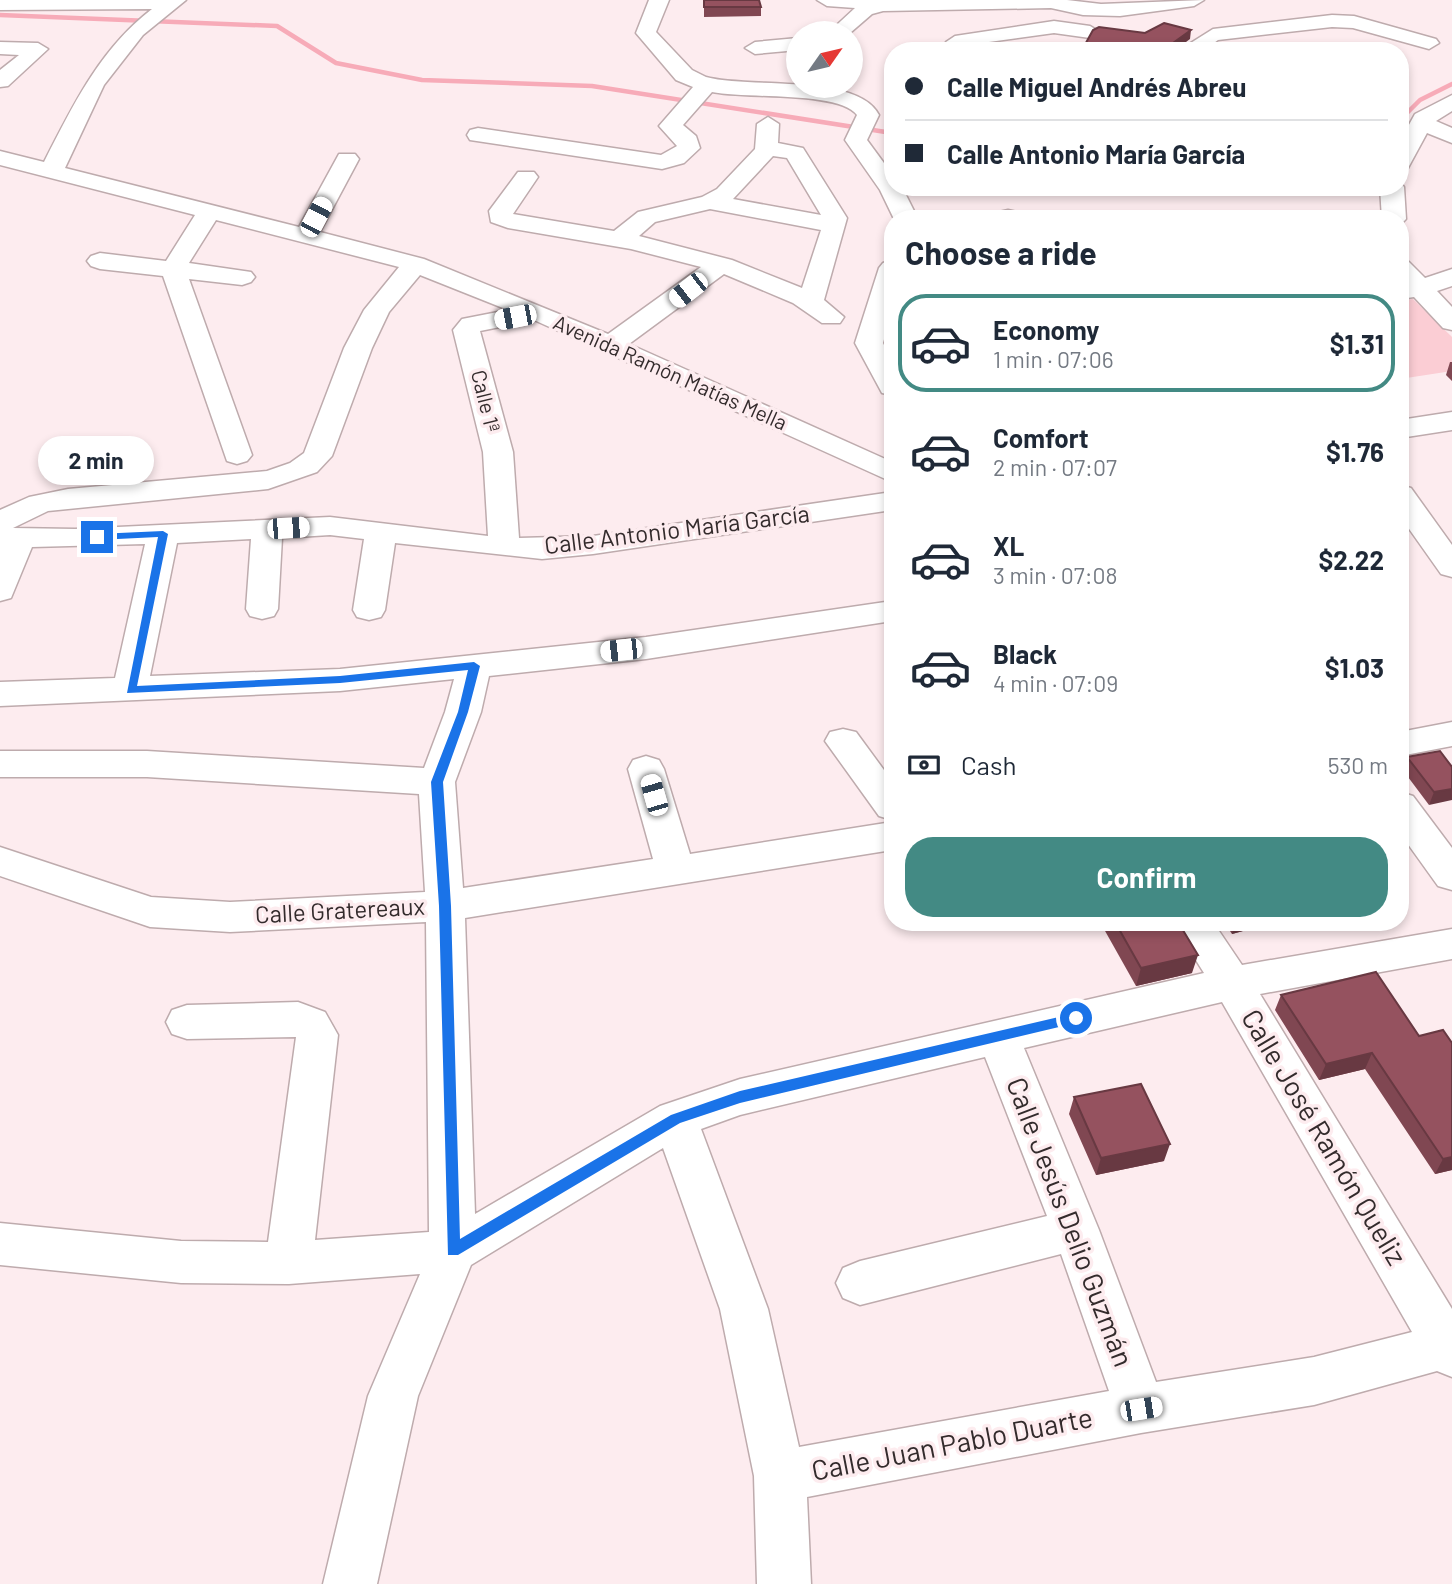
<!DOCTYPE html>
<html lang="en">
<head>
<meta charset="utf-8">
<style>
	body { margin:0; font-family:Barlow,sans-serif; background:#f6f6f7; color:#1f2937; height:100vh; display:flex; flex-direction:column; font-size:26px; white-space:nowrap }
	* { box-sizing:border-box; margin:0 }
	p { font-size:23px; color:#747a83 }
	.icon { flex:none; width:38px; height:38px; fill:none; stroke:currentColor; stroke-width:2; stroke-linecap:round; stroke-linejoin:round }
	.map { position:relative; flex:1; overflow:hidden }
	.drawer { position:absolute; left:884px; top:210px; width:525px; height:721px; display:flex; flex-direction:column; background:#fff; border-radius:28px; box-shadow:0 4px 10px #0003 }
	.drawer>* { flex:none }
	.guide { position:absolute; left:884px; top:42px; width:525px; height:154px; border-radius:28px; box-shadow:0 4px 10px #0003; display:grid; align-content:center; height:154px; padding:0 21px; background:#fff }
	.needle { width:46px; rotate:56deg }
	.buttons { position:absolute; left:786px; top:21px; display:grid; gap:14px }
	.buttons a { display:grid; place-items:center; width:77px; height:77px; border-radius:50%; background:#fff; box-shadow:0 4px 10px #0003; font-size:35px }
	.end { position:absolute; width:32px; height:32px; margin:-16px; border:9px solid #1a73e8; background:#fff; box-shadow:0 0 0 4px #fff }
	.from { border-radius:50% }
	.bubble { position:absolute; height:49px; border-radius:24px; background:#fff; box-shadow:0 4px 10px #0003; font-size:23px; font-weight:700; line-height:49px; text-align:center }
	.car { position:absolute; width:21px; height:42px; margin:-21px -10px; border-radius:9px; box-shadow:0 0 5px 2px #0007; background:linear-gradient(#fff 24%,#345 0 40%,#fff 0 76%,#345 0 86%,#fff 0) }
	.guide b { display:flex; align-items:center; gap:24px; height:66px; font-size:26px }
	.guide b+b { border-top:2px solid #e0e1e3 }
	.guide i { width:18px; height:18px; background:#1f2937 }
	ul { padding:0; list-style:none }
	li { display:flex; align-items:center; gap:21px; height:98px; margin:0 14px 10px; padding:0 7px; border:4px solid transparent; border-radius:28px }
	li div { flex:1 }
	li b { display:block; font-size:26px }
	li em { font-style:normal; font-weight:700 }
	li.on { border-color:#438a84 }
	li>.icon { width:63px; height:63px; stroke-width:1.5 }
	h2 { padding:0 21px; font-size:32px; line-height:84px }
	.pay { display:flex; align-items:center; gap:18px; height:77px; padding:0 21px; font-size:26px }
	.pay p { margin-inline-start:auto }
	.button { display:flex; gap:14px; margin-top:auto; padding:14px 21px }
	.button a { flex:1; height:80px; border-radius:28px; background:#438a84; color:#fff; font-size:28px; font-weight:700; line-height:80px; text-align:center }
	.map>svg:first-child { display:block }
	.green { fill:#fbcdd4 }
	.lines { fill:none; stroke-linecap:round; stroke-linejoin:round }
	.stream { stroke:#f7abb8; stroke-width:4.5 }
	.minor-casing { stroke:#beabad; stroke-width:3 }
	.minor { fill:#fff; fill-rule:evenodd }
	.wall { fill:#804752 }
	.shaded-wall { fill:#683942 }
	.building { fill:#95525f; stroke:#683942; stroke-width:2 }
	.route { fill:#1a73e8 }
	.labels { text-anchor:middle; stroke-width:7; stroke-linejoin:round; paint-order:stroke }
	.far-street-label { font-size:21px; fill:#332b2c; stroke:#fdecef }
	.street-label { font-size:24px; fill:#332b2c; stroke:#fdecef }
	.near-street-label { font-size:28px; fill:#332b2c; stroke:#fdecef }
</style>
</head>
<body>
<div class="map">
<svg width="1452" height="1584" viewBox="0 0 1452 1584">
	<rect width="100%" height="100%" fill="#fdecef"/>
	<path class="green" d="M1413 299 1452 337V371L1400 379V300Z"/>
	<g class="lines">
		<path class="stream" d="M0 15 277 26 336 63 422 80 592 86 892 133
			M1400 120 1420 100 1452 84"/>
		<defs>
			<path id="minor" d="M0 0H186L143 35 104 85 65 168 299 227 339 154H355L359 159 320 232 424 259 608 334 701 267 631 249 508 228 491 222 489 211 518 172H534L538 177 513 214 614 231 638 212 702 197 717 189 755 149 757 124 768 117 779 124 778 143 803 148 847 218 824 300 844 317 840 323H822L793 303 724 274 629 344 892 462V482L534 320 480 331 513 452 519 538 593 536 892 492V510L593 554 542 559 395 543 385 610 381 617 369 620 357 617 353 610 364 539 330 535 282 538 278 609 274 616 262 619 250 616 246 609 251 539 177 543 150 676 340 669 646 637 892 601V621L646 659 489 676 481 712 455 782 463 888 653 859 628 769 633 760 646 756 659 760 664 769 690 854 892 822V850L465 918 475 1214 660 1106 740 1079 1204 973 1172 922H1213L1242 965 1452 929V959L1260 994 1452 1309V1377L1437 1371 1314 1405 1141 1433 807 1497 811 1584H757L754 1476 720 1309 663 1148 471 1265 418 1396 377 1584H323L368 1396 420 1274 289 1284 181 1283 0 1265V1223L181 1241 268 1242 296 1037 187 1039 172 1034 166 1022 172 1010 187 1005 298 1002 325 1012 338 1035 315 1240 429 1232 426 922 230 932 150 927 0 876V847L151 897 230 902 425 892 419 794 147 777H0V751H147L424 768 445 712 454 679 340 691 0 706V682L115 678 145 544 32 547 11 598 0 601V510L29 497 68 489 267 471 290 463 304 453 344 348 364 310 399 267 216 220 189 263 251 272 255 277 251 282 242 285 189 279 252 455 247 461 237 464 227 461 163 276 100 269 91 266 87 261 91 256 100 253 166 261 195 215 0 165V151L44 162C73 105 100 49 152 9L0 10ZM773 156 787 158 821 215 733 199ZM710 209 821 230 802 288 732 260 639 236 655 222ZM420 275 508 310 462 319 453 330 483 452 488 536 330 517 75 529 13 528 48 511 268 489 317 472 332 456 372 348 389 312ZM1222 1002 1412 1332 1314 1357 1156 1382 1099 1230 1024 1048ZM985 1057 1047 1216 860 1261 843 1268 836 1283 843 1298 860 1305 1061 1254 1109 1391 799 1447 768 1309 701 1129 740 1115Z
				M649 0H669L656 32 692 70 706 77C749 89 858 73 879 115L867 140 892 174V187H902L918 219H894L880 190 845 140 857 115C840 91 743 99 712 92L683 125 696 136 700 148 684 163 662 169 470 140 467 135 470 130 478 128 661 155 677 146 659 126 693 87 676 80 636 33Z
				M817 0H1067L1101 4 1204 0 1194 6 1120 16 1083 15 1051 8 883 11 872 14 850 33H828L855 8 827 6Z
				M1332 15 1354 16 1436 39 1439 43 1429 49 1353 28 1332 27 1218 40 1203 51H1178L1213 29Z
				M1054 21 1090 26 1100 32 1090 38 1054 33 967 45V51H947L946 42 955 36Z
				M798 38V50L755 54 745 48 755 42Z
				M0 42 38 43 48 49 8 86 0 87V70L19 55 0 54Z
				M1452 95V111L1436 121 1452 128V143L1427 133 1408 168 1400 170V141L1415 114Z
				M1400 182 1404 187 1406 219 1400 225V219H1382L1380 187H1400Z
				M1008 210 1017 212 1021 219H997L999 212Z
				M1400 259 1409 262 1425 278 1452 269V286L1437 291 1452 307V330L1443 328 1414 297 1400 299Z
				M892 260V309L883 343 892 362V395L882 393 855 343 879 268 883 263Z
				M1452 412V430L1400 438V420Z
				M1400 485 1411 488 1452 545V577L1441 574 1400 516Z
				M1452 722V746L1400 756V732Z
				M843 729 856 732 892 781V820L879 816 825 741 830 732Z
				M1400 792 1413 796 1452 848V890L1438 886 1400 833Z"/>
		</defs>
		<use href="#minor" class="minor-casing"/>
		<use href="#minor" class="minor"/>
	</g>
	<path class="wall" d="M704 7H761V16L704 17Z
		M1450 362H1452V381L1446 375Z
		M1407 757 1452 767 1429 805 1402 769Z
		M1100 922H1178L1192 973 1136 986Z
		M1224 922H1276L1232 934Z
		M1281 995 1419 1036 1452 1170 1435 1174 1365 1069 1319 1080 1275 1010Z
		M1074 1097 1164 1161 1096 1175 1069 1114Z"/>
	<path class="shaded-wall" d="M1191 30 1190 39 1174 51H1166V48Z
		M1452 789V800L1429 805 1434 792Z
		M1235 922H1276L1232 934Z
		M1198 955 1192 973 1136 986 1141 968Z
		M1372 1053 1365 1069 1319 1080 1326 1064Z
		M1170 1144 1164 1161 1096 1175 1101 1158Z
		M1452 1157V1170L1435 1174 1443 1159Z"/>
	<path class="building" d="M704 0H759L761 7H704Z
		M1164 23 1191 30 1166 48 1173 51 1082 50 1093 30 1099 27 1145 33Z
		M1440 751 1452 767V789L1434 792 1407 757Z
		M1115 922H1178L1198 955 1141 968Z
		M1376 972 1419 1036 1443 1030 1452 1043V1157L1443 1159 1372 1053 1326 1064 1281 995Z
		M1141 1084 1170 1144 1101 1158 1074 1097Z"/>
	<path class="route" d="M163 531 168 534 137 686 340 676 474 662 480 666 468 712 443 782 451 906 460 1239 671 1115 740 1091 1076 1013 1082 1018 1080 1022 740 1103 680 1123 458 1255H448L439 906 431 782 458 712 468 670 340 683 127 693 158 537 97 540 92 537 97 534Z"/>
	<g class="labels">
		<g class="far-street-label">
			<text transform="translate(670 373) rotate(24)" y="7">Avenida Ramón Matías Mella</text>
			<text transform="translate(485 401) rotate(76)" y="7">Calle 1ª</text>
		</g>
		<g class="street-label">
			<text transform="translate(677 530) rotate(-7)" y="8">Calle Antonio María García</text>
			<text transform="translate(340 911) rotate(-3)" y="8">Calle Gratereaux</text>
		</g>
		<g class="near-street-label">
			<text transform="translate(1324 1137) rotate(59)" y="10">Calle José Ramón Queliz</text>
			<text transform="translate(1070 1222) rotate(69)" y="10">Calle Jesús Delio Guzmán</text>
			<text transform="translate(952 1444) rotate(-11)" y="10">Calle Juan Pablo Duarte</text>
		</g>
	</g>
</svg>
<div class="buttons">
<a><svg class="needle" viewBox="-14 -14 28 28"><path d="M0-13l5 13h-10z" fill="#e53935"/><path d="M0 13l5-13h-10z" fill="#747a83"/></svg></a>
</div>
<i class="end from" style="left:1076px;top:1018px"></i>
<i class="end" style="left:97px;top:537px"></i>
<div class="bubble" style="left:38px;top:436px;width:116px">2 min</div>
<i class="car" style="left:316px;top:217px;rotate:28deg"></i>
<i class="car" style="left:688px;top:290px;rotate:232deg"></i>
<i class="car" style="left:515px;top:317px;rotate:259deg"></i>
<i class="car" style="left:288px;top:528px;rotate:87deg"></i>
<i class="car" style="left:621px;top:650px;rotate:264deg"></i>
<i class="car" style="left:654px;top:795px;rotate:344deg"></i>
<i class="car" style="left:1141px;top:1409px;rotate:81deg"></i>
<div class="guide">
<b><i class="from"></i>Calle Miguel Andrés Abreu</b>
<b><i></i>Calle Antonio María García</b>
</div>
<section class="drawer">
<h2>Choose a ride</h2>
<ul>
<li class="on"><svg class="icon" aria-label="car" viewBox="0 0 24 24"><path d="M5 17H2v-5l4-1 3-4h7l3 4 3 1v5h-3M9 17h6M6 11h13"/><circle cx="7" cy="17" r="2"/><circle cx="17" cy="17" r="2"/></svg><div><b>Economy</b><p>1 min · 07:06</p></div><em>$1.31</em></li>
<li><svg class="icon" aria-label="car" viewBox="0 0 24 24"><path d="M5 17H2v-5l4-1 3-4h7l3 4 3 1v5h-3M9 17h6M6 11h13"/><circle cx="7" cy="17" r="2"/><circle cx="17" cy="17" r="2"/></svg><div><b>Comfort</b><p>2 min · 07:07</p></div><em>$1.76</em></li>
<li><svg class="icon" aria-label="car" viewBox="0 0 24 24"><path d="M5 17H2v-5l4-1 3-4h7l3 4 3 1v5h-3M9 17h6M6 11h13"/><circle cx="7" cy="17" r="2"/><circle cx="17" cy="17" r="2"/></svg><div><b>XL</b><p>3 min · 07:08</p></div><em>$2.22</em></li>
<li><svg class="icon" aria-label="car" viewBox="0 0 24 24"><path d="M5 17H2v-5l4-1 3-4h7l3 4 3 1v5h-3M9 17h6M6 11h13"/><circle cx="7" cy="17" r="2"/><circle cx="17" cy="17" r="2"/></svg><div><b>Black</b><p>4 min · 07:09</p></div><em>$1.03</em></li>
</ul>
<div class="pay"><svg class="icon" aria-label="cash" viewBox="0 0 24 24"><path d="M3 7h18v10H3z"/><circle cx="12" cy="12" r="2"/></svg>Cash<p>530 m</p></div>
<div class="button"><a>Confirm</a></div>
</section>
</div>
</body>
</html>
